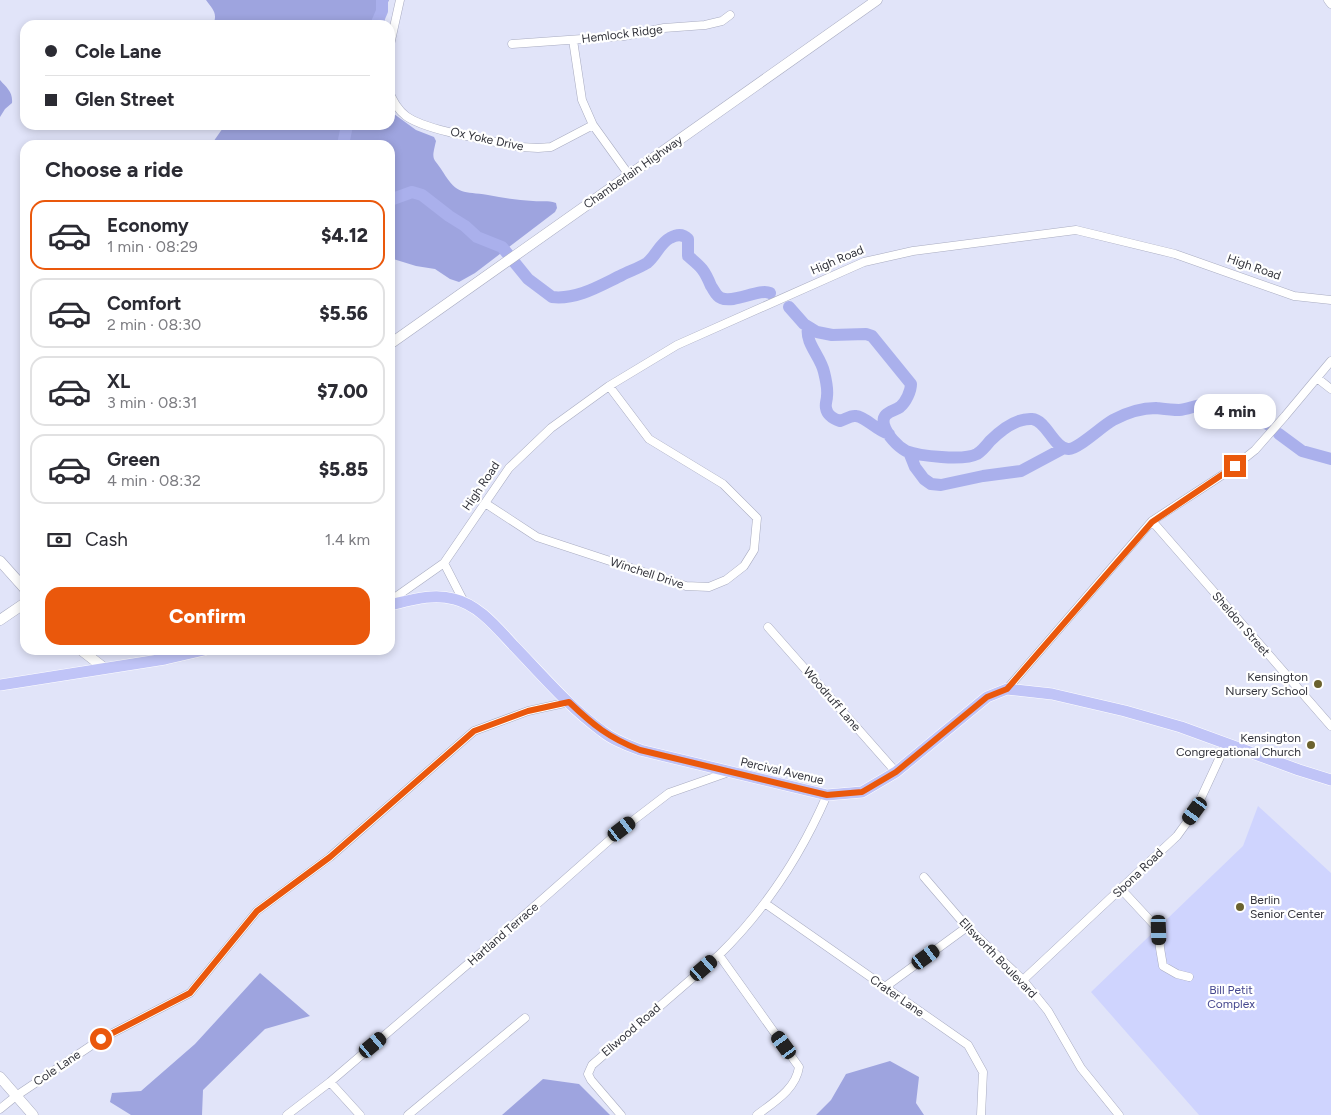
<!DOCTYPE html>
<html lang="en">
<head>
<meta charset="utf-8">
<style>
	body { margin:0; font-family:Figtree,sans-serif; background:#f7f7f7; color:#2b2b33; height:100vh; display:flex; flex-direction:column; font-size:19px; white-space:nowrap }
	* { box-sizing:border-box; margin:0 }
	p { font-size:16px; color:#7c7c81 }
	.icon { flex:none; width:28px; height:28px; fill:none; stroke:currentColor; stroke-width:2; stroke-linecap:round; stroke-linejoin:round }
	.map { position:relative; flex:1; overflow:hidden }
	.side { position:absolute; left:20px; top:140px; width:375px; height:515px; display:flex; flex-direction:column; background:#fff; border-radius:15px; box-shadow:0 2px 8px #0003 }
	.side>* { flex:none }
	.hud { position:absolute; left:20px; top:20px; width:375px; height:110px; border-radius:15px; box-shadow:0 2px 8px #0003; display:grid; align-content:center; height:110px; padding:0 25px; background:#fff }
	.end { position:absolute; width:22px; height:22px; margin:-11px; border:6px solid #ea580c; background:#fff; box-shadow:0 0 0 2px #fff }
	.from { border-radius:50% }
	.bubble { position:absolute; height:35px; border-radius:15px; background:#fff; box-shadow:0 2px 8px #0003; font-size:16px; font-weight:800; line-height:35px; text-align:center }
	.car { position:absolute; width:15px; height:30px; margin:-15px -8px; border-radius:6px; box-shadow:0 0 4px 1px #0007; background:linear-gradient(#222 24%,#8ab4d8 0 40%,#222 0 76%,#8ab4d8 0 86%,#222 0) }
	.hud b { display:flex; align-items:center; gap:18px; height:48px; font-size:19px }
	.hud b+b { border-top:1px solid #e1e1e2 }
	.hud i { width:12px; height:12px; background:#2b2b33 }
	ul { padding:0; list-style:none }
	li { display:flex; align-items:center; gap:15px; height:70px; margin:0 10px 8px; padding:0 15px; border:2px solid #e1e1e2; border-radius:15px }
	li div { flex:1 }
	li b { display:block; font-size:19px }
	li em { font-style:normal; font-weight:800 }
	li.selected { border-color:#ea580c }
	li>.icon { width:45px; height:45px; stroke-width:1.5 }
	h2 { padding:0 25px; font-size:22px; line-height:60px }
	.pay { display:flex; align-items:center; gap:12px; height:55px; padding:0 25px; font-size:19px }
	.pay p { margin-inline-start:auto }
	.cta { display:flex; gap:10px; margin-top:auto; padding:10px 25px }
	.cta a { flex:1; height:58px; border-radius:15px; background:#ea580c; color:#fff; font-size:20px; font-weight:800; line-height:58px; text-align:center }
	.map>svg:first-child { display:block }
	.green { fill:#cfd4fe }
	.forest { fill:#9ea4df }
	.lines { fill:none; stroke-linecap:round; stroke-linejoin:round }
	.river { stroke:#aab0ec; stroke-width:12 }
	.street-casing { stroke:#a9acc1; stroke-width:9 }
	.secondary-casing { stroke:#a9acc1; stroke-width:11 }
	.primary-casing { stroke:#fff; stroke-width:12 }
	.street { stroke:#fff; stroke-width:8 }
	.secondary { stroke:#fff; stroke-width:10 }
	.primary { stroke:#c0c4f7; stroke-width:11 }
	.route { stroke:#ea580c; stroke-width:6 }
	.poi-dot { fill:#6b622e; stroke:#fff; stroke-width:2 }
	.labels { text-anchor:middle; stroke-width:4.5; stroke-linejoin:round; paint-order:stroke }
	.street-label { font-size:12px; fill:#32333b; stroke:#fff }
	.poi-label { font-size:12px; fill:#32333b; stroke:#fff; text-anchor:end }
	.park-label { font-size:12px; fill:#46488f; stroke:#fff }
</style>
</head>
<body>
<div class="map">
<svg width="1331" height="1115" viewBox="0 0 1331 1115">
	<rect width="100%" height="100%" fill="#e1e4f9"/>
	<path class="green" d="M1258 806 1331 873V1115H1199L1091 992 1243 846Z"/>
	<path class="forest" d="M206 0H389L386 7 384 25H213C218 13 213 10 206 0Z
		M0 80C7 88 13 92 12 103L5 109 0 117Z
		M390 111 416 130 434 137 436 141C431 162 433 156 443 172 458 196 463 191 488 195 503 198 518 200 533 201 542 202 547 200 556 203L557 208 555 212 475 273 459 282 450 279 435 269 416 266 390 258V145H211L225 125H390Z
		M260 973 310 1016 265 1029 203 1090 202 1115H131L110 1102 112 1093 141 1091 195 1044Z
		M890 1061 919 1077 916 1103 924 1115H816L831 1100 846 1074Z
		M543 1079 579 1084 610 1115H502Z"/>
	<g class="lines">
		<path class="river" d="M376 25 382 11V0
			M343 145 347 125
			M390 200 412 192 422 195 449 216 465 226 477 237 502 247 528 279 552 297C577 300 601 285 622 275 630 271 639 268 647 263 656 256 660 243 670 238 677 234 683 234 688 239V256C701 267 704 269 711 286 714 290 716 296 721 298 734 304 759 288 770 293
			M789 307 804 324 817 332 832 335 866 334 872 336 911 384C911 391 906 402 900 407 893 412 881 412 884 425 887 435 897 446 906 451 919 456 964 461 977 454 982 451 986 446 990 441 1001 430 1016 418 1032 419 1047 420 1054 450 1069 449 1078 449 1102 426 1113 420 1126 413 1141 408 1156 408 1164 409 1171 410 1179 410 1189 409 1198 404 1209 404 1222 404 1257 417 1269 425
			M808 328C805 343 821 357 824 372 826 380 828 388 827 396 827 400 825 404 826 408 827 415 834 419 840 421 845 420 850 415 856 416 866 417 877 431 889 434
			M1279 434 1302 451 1331 459
			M909 452 915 467 924 479 931 484 941 485 983 476 1021 471 1064 448"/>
		<defs>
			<path id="street" d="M1328 0 1331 4
				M573 40 582 100 593 125 629 175
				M512 44 624 36 664 28 705 25 722 21 730 15
				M390 45 400 0
				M390 94C394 102 398 110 406 116 426 131 493 141 521 147L538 148 551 147 593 125
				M1317 378 1331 389
				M485 503 537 537 686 586 709 587 726 580 744 566 754 550 757 518 723 484 649 439 609 386
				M1152 521 1331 726
				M444 563 464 602
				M390 601 444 563 509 468 551 428 609 386 677 345 864 262 913 251 1076 230 1175 254 1294 296 1331 300
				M768 627 896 772
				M1007 689 1152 521 1230 470 1255 450 1285 416 1331 361
				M924 877 967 927 1023 980 1048 1011 1081 1068 1119 1115
				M1121 889 1159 930 1160 948 1163 966 1177 974 1189 977
				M766 904 968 1045 983 1072 981 1115
				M719 955C766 909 801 855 827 795
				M1023 980 1177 836 1195 811 1226 744
				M885 987 967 927
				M330 1082 360 1115
				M0 1109 16 1096 101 1039 190 993 257 911 330 857 474 731 528 711 569 702
				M287 1115 330 1082 503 934 622 829 669 793 729 772
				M408 1115 525 1018
				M621 1115 591 1080 588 1074 592 1065 719 955 799 1067C796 1089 774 1102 757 1115"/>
			<path id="secondary" d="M390 344 877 0
				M0 561 25 589
				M0 620 25 603
				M81 650 103 667
				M0 1077 33 1115"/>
			<path id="primary" d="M390 605C411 600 433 593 454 599 479 605 497 628 514 646 542 675 569 707 602 731 613 740 627 745 640 750L827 795 862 792 896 772 987 697 1007 689 1052 694 1125 711 1181 727 1299 770 1331 780
				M0 685 165 659 204 650"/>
		</defs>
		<use href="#street" class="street-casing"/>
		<use href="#secondary" class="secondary-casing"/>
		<use href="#primary" class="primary-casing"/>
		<use href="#street" class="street"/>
		<use href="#secondary" class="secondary"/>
		<use href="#primary" class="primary"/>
	</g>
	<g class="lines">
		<path class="route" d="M101 1039 190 993 257 911 330 857 474 731 528 711 569 702C593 725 609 738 640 750L827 795 862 792 896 772 987 697 1007 689 1152 522 1235 466"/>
	</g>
	<g class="poi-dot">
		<circle cx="1318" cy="684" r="5"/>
		<circle cx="1311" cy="745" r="5"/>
		<circle cx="1240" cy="907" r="5"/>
	</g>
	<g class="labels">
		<g class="street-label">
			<text transform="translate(622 34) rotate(-7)" y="4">Hemlock Ridge</text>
			<text transform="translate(487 139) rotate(12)" y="4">Ox Yoke Drive</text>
			<text transform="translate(633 172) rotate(-35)" y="4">Chamberlain Highway</text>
			<text transform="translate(837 260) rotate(-23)" y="4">High Road</text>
			<text transform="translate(1254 267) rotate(19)" y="4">High Road</text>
			<text transform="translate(481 486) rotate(-56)" y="4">High Road</text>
			<text transform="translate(647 573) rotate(18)" y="4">Winchell Drive</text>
			<text transform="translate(1241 624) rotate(49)" y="4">Sheldon Street</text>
			<text transform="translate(832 699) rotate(49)" y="4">Woodruff Lane</text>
			<text transform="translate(782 771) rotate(13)" y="4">Percival Avenue</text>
			<text transform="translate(1138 873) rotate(-44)" y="4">Sbona Road</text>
			<text transform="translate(503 934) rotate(-41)" y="4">Hartland Terrace</text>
			<text transform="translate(998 958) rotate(46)" y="4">Ellsworth Boulevard</text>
			<text transform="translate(897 996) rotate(35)" y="4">Crater Lane</text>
			<text transform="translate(631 1030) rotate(-41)" y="4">Ellwood Road</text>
			<text transform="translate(57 1068) rotate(-34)" y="4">Cole Lane</text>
		</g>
		<g class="poi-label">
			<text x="1308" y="681">Kensington<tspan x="1308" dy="14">Nursery School</tspan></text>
			<text x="1301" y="742">Kensington<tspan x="1301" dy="14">Congregational Church</tspan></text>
			<text x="1250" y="904" text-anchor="start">Berlin<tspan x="1250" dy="14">Senior Center</tspan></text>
		</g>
		<g class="park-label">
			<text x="1231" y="994">Bill Petit<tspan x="1231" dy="14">Complex</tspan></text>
		</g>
	</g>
</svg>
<i class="end from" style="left:101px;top:1039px"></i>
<i class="end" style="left:1235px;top:466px"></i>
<div class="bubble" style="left:1194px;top:394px;width:82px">4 min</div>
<i class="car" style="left:1195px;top:811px;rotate:216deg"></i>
<i class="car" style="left:622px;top:829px;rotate:53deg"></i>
<i class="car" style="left:1159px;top:930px;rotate:178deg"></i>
<i class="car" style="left:926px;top:957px;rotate:54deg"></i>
<i class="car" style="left:704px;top:968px;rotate:49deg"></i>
<i class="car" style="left:373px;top:1045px;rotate:50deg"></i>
<i class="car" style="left:784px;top:1045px;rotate:324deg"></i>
<div class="hud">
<b><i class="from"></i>Cole Lane</b>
<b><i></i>Glen Street</b>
</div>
<section class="side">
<h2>Choose a ride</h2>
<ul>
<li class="selected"><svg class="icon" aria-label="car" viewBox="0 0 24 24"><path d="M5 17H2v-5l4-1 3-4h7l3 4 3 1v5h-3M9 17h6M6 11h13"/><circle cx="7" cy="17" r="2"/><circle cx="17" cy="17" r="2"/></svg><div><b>Economy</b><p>1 min · 08:29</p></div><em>$4.12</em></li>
<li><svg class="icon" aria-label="car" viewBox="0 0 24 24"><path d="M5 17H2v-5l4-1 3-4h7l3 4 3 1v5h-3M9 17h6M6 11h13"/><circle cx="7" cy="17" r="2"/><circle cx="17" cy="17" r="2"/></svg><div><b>Comfort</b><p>2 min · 08:30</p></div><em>$5.56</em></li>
<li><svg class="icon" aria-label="car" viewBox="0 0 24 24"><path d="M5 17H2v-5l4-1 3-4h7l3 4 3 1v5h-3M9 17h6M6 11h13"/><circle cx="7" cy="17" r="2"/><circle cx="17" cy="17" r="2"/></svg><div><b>XL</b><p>3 min · 08:31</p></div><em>$7.00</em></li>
<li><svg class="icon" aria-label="car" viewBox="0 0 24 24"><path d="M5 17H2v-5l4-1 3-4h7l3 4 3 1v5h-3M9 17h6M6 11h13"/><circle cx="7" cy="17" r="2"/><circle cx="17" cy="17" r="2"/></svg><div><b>Green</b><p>4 min · 08:32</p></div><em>$5.85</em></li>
</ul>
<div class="pay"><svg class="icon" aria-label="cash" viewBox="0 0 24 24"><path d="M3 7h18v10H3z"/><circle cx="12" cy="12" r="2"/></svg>Cash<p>1.4 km</p></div>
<div class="cta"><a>Confirm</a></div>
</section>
</div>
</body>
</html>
